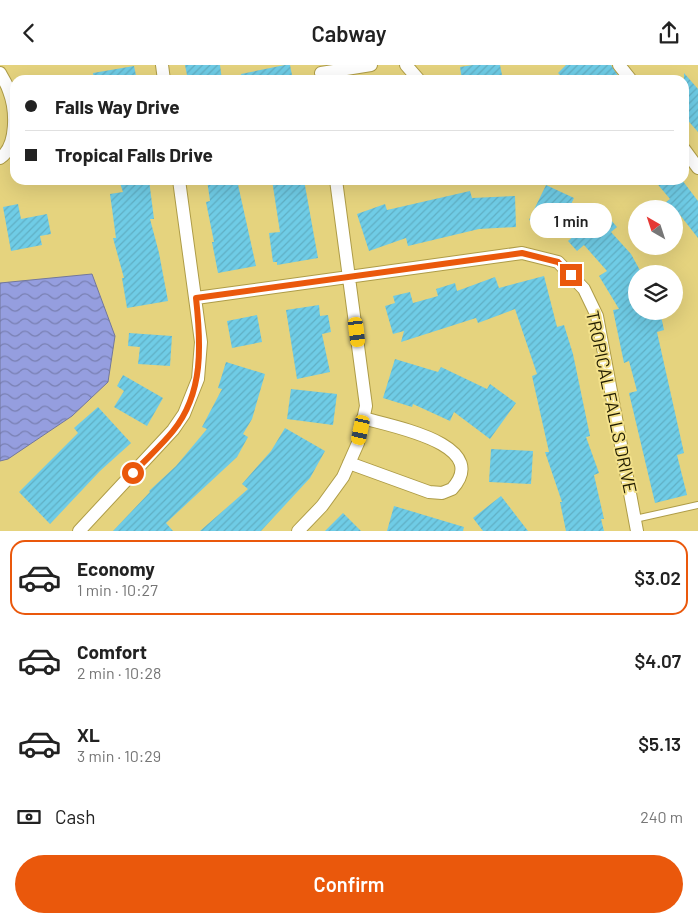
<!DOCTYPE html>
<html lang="en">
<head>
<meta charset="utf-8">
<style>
	body { margin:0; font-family:Barlow,sans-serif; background:#f2f2f2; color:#222; height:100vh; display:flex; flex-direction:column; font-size:19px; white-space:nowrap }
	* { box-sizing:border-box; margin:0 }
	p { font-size:16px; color:#767676 }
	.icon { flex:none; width:28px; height:28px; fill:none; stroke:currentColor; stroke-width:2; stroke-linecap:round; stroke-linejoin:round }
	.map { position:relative; height:466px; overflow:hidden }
	.details { display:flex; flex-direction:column; background:#fff; flex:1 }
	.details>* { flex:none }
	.hud { position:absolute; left:10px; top:10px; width:679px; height:110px; border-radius:15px; box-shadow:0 5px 20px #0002; display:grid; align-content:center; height:110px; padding:0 15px; background:#fff }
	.needle { width:32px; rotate:321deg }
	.buttons { position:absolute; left:628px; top:135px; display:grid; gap:10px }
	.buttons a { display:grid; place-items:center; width:55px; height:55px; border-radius:50%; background:#fff; box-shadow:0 5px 20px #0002; font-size:25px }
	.end { position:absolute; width:22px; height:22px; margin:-11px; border:6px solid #ea580c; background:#fff; box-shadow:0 0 0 2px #fff }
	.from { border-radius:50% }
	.bubble { position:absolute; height:35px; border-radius:18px; background:#fff; box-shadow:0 5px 20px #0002; font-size:16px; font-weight:600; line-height:35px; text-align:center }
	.car { position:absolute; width:15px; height:30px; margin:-15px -8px; border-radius:6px; box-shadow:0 0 4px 1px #0007; background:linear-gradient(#f5c518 24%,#345 0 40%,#f5c518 0 76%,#345 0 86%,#f5c518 0) }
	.hud b { display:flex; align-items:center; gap:18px; height:48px; font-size:19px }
	.hud b+b { border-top:1px solid #e0e0e0 }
	.hud i { width:12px; height:12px; background:#222 }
	ul { padding:9px 0 0; list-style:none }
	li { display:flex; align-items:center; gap:15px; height:75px; margin:0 10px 8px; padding:0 5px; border:2px solid transparent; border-radius:15px }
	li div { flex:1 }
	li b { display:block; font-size:19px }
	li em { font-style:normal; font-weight:600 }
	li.selected { border-color:#ea580c }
	li>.icon { width:45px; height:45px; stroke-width:1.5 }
	.pay { display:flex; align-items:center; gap:12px; height:55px; padding:0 15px; font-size:19px }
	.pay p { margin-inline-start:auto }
	.primary-button { display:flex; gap:10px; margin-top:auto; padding:10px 15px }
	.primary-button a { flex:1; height:58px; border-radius:30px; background:#ea580c; color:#fff; font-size:20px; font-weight:600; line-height:58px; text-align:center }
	header { display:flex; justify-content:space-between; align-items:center; height:65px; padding:0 15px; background:#fff; font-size:22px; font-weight:600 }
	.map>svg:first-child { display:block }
	.water { fill:url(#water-waves); stroke:#72779c }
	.building { fill:url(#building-hatch) }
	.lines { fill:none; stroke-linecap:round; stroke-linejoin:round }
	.service-casing { stroke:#ae9c47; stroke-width:8 }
	.minor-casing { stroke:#ae9c47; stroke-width:14 }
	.service { stroke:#fff; stroke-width:6 }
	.minor { stroke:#fff; stroke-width:12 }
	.route { stroke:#ea580c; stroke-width:6 }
	.labels { text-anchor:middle; stroke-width:4; stroke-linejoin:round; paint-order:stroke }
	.street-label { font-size:18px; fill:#201b01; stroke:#f3e18b }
</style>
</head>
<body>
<header><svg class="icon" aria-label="back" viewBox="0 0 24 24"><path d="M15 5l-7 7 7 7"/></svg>Cabway<svg class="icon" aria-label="share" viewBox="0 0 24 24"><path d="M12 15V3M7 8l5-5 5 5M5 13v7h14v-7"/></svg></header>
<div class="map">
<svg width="698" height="466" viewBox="0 0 698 466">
	<defs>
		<pattern id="water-waves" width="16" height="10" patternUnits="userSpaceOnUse" patternTransform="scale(1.25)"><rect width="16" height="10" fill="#959edf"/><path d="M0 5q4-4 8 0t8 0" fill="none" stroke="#7980b2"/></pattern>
		<pattern id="building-hatch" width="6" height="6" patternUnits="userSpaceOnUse" patternTransform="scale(1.25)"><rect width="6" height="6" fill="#6fcce6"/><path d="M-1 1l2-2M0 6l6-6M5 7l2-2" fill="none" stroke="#60afc4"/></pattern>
	</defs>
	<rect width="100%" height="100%" fill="#e5d37e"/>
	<path class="water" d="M92 209 115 271 108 317 72 351 8 394 0 396V218Z"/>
	<path class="building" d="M185 0H220L222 15H188Z
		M285 0H290L293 15H242L241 9Z
		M473 0H500L503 15H462L460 2Z
		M566 0H611L621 15H565L558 8Z
		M134 1 137 15H94L93 8Z
		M684 8 698 24V67L684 51Z
		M119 115H149L154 154H150L159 188 168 236 127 243 122 213H124L113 173H116L110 129 123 127Z
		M207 115H237L256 201 218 208 212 177H214L206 137 210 136Z
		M272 115H304L318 193 277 200V197H273L269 168 280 167Z
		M654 115H682L698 136V173L680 150 674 155V144H657L670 134Z
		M546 120 574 133 557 169 529 155Z
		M470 126 472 133 515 131 516 162 479 164 408 181 406 173 369 186 357 149 385 139 387 145Z
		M18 139 21 154 47 149 51 169 40 171 42 180 11 186 3 142Z
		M603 146 617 162 611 167 631 189 642 209H636V246H660L664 265 657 267 684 388 677 390 687 430 655 438 629 328 637 326 629 296 624 298 613 245 619 244 599 211 607 206 584 180 577 186 568 176Z
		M544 211 557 262 564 260 573 289 590 371 586 372 599 408 594 410 604 454H601L604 466H566L560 437H562L545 387H549L532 311 537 309 515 244 478 258 476 253 401 277 404 266 393 269 385 241 395 238 393 231 410 227 413 238 438 231 436 224 455 218 457 226 495 212 499 223Z
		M319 240 320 251 328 250 331 267 322 269 330 307 297 314 286 245Z
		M257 250 262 277 232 283 227 256Z
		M129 268 172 271 170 301 138 299 140 282 128 281Z
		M395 294 438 307 441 302 487 324 490 319 516 338 490 374 454 347 450 356 413 339 412 342 383 333Z
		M226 297 265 309 252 354 243 369 248 372 237 392 166 458 173 466H113L150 427 149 426 176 401 207 364 202 362 222 324 218 323Z
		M123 310 163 333 147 361 114 342 124 326 117 321Z
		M291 324 337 329 333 360 287 354Z
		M98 342 131 378 100 406 50 459 19 427 78 368 74 363Z
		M285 363 325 386 310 413 261 466H200L248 424 242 419 271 386Z
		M491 384 533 386 531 419 489 417Z
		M501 431 528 466H483L473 453Z
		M394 441 464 462 463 466H387Z
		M343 448 361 466H325Z"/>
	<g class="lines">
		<defs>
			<path id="service" d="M635 454 698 440"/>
			<path id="minor" d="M162 0 164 15
				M406 0 419 15
				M619 0 631 15
				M0 8C3 14 7 19 9 26 16 44 18 81 0 93
				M321 8 371 0
				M684 84 698 103
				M196 233 522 188 558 197 584 224 597 251 637 466
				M349 398 429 427 442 428 452 424C493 379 390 361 363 353
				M79 466 173 365 184 349 198 314 201 277 179 115
				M298 466 322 441 343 412 358 378 366 341 336 115"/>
		</defs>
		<use href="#service" class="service-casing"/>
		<use href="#minor" class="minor-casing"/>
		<use href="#service" class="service"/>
		<use href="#minor" class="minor"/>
	</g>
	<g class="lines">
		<path class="route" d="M133 408C146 394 161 381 173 366 204 328 201 279 196 233L522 188 558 197 571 210"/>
	</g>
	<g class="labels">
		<g class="street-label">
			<text transform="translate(611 337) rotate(78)" y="6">TROPICAL FALLS DRIVE</text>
		</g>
	</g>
</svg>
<div class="buttons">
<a><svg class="needle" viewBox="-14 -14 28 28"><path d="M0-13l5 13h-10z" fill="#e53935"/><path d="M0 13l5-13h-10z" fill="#767676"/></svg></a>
<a><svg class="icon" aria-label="layers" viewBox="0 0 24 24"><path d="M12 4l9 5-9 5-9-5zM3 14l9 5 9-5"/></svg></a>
</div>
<i class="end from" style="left:133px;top:408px"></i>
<i class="end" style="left:571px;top:210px"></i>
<div class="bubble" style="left:530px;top:138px;width:82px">1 min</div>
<i class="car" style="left:357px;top:267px;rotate:173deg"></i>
<i class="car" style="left:361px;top:365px;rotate:192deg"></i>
<div class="hud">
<b><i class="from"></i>Falls Way Drive</b>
<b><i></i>Tropical Falls Drive</b>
</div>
</div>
<section class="details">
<ul>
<li class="selected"><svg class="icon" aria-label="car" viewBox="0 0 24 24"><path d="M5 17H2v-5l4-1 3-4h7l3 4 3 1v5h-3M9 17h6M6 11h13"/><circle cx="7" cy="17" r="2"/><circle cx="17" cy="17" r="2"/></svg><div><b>Economy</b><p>1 min · 10:27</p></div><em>$3.02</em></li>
<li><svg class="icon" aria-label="car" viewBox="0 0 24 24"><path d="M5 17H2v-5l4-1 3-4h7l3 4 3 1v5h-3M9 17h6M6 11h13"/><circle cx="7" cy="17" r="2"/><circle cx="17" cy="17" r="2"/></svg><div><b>Comfort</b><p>2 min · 10:28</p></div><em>$4.07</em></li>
<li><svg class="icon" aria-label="car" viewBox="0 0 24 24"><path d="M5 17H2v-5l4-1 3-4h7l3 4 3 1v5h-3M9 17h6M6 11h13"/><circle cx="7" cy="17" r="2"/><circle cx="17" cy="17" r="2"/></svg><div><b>XL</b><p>3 min · 10:29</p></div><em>$5.13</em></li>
</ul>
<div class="pay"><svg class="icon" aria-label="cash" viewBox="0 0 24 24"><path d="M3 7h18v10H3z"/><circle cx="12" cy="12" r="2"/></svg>Cash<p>240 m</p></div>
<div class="primary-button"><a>Confirm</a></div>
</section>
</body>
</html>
